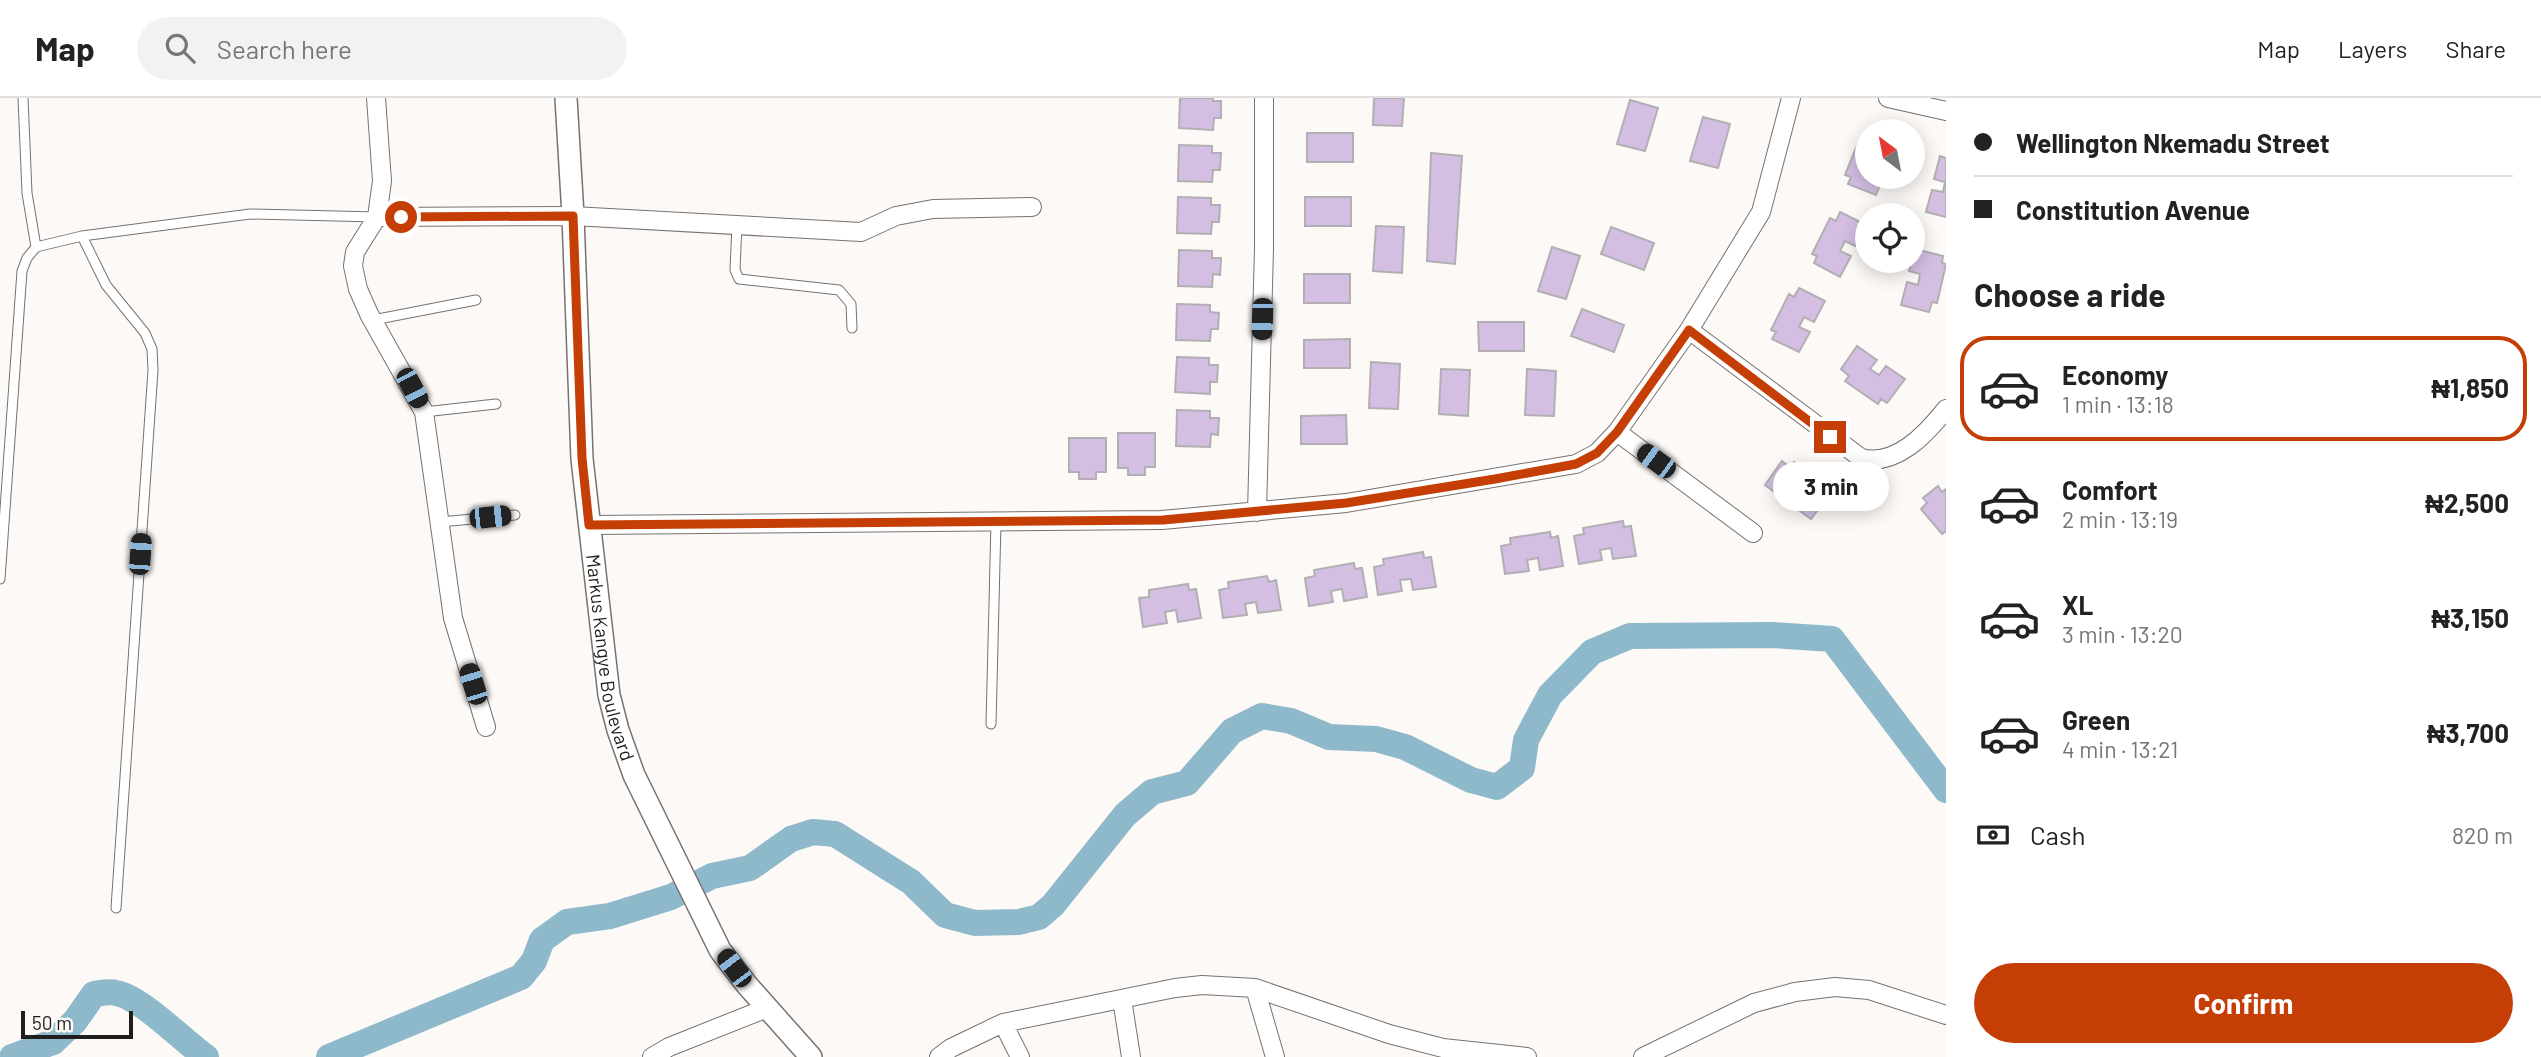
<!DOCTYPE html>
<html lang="en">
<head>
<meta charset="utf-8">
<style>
	body { margin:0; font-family:Barlow,sans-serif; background:#f2f2f2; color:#222; height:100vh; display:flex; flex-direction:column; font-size:26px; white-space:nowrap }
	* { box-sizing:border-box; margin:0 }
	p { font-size:23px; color:#767676 }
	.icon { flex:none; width:38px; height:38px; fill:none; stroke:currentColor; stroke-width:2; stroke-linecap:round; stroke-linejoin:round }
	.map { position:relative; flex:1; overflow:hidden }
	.details { display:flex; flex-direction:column; background:#fff; width:595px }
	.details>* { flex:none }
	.hud { display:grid; align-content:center; height:154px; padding:0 28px; background:#fff }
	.needle { width:46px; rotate:328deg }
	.fabs { position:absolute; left:1855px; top:21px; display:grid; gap:14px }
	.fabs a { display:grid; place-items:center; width:70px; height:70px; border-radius:50%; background:#fff; box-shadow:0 4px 18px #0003; font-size:35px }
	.scale { position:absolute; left:21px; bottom:18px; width:112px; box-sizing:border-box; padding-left:7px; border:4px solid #201e1d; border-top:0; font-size:19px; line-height:24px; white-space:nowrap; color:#201e1d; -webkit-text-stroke:5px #fdf9f6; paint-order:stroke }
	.end { position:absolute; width:32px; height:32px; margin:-16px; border:9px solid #c53e06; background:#fff; box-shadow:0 0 0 4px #fff }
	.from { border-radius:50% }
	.bubble { position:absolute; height:49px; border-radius:24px; background:#fff; box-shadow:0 4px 18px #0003; font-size:23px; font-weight:700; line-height:49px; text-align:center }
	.car { position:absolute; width:21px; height:42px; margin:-21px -10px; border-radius:9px; box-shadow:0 0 5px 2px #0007; background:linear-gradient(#222 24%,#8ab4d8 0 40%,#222 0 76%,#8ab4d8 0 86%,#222 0) }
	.hud b { display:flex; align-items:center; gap:24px; height:66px; font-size:26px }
	.hud b+b { border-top:2px solid #e0e0e0 }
	.hud i { width:18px; height:18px; background:#222 }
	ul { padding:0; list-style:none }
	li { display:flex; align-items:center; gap:21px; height:105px; margin:0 14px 10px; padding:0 14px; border:4px solid transparent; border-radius:28px }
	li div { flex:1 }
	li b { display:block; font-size:26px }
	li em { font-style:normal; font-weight:700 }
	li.active { border-color:#c53e06 }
	li>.icon { width:63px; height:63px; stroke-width:1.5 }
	h2 { padding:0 28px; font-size:32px; line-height:84px }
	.pay { display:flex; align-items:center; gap:18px; height:77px; padding:0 28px; font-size:26px }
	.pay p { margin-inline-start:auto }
	.primary-button { display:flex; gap:14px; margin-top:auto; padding:14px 28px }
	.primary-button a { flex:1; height:80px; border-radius:42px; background:#c53e06; color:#fff; font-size:28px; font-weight:700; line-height:80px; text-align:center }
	header { display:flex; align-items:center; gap:42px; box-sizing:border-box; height:98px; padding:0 35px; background:#fff; border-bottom:2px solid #e0e0e0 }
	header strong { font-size:33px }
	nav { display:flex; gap:38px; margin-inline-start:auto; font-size:24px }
	.search { width:490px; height:63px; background:#f2f2f2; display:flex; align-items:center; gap:18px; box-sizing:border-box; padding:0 24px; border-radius:38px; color:#767676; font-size:26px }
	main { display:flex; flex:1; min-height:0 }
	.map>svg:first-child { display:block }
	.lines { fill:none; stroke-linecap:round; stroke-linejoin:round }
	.river { stroke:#8eb9cb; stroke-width:26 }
	.building { fill:#d4bfe3; stroke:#b1afb3; stroke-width:2 }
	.service-casing { stroke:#767270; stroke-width:11 }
	.minor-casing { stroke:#767270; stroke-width:20 }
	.tertiary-casing { stroke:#767270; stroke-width:24 }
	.service { stroke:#fff; stroke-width:9 }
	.minor { stroke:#fff; stroke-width:18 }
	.tertiary { stroke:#fff; stroke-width:21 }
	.route { stroke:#c53e06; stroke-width:9 }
	.labels { text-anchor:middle; stroke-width:5; stroke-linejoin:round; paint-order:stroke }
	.street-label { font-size:19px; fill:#201e1d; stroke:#fdf9f6 }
</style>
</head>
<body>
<header>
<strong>Map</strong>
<div class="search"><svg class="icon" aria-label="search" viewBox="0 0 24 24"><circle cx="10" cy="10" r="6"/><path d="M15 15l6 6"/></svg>Search here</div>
<nav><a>Map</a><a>Layers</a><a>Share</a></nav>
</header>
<main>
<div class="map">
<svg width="1946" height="959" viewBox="0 0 1946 959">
	<rect width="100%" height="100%" fill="#fdf9f6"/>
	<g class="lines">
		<path class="river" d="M12 959 53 944 75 923 94 896C101 895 110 893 116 895 141 899 183 943 206 959
			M329 959 521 879 534 863 542 842 567 824 610 818 671 799 712 778 750 770 791 741 813 734 835 736 911 784 945 817 975 825 1019 824 1039 819 1053 807 1125 717 1152 694 1187 685 1232 633 1262 618 1291 623 1329 639 1376 641 1405 649 1471 682 1497 689 1522 670 1526 642 1550 597 1592 554 1630 538 1772 537 1832 541 1946 692"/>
	</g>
	<path class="building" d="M1180 0H1213V3H1221V20H1214L1213 32 1179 30Z
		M1374 0H1404L1402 28 1373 27Z
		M1630 2 1658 10 1645 53 1617 46Z
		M1703 19 1730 26 1718 70 1690 63Z
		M1307 35H1353V64H1307Z
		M1867 38V79H1883L1876 97 1848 86 1851 79 1845 77 1860 40 1866 42Z
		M1179 47 1212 48V55H1221L1220 72H1213L1212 84 1178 83Z
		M1431 55 1462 58 1455 166 1427 163Z
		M1940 58 1946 60V119L1926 114 1932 92 1943 94 1945 84 1934 81Z
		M1178 99 1211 100V107H1220L1219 124H1212L1211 136 1177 135Z
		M1305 99H1351V128H1305Z
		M1840 114 1866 127 1855 148 1845 143 1840 153 1851 158 1840 179 1814 165 1817 158 1812 156 1830 120 1836 123Z
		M1376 128 1404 129 1402 175 1373 173Z
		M1611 129 1654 145 1644 172 1601 156Z
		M1552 149 1580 158 1566 201 1538 193Z
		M1915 151 1943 158 1942 165 1946 166 1937 205 1932 204 1929 214 1901 207 1907 184 1918 187 1920 176 1909 173Z
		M1179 152 1212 153V160H1221L1220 177 1213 176 1212 189 1178 188Z
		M1304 176H1350V205H1304Z
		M1799 190 1825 203 1814 224 1804 219 1799 229 1810 234 1799 254 1772 241 1776 234 1771 232 1789 196 1794 199Z
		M1177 206 1210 207V214L1219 215 1218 231H1211L1210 243 1176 242Z
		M1582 211 1624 227 1614 254 1571 238Z
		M1478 224H1524V253H1479Z
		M1350 241V270H1304V242Z
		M1857 248 1877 262 1870 271 1879 277 1886 268 1905 281 1887 305 1881 301 1878 306 1845 283 1849 278 1841 271Z
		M1177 259 1209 260V267H1218L1217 284H1210V296L1175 294Z
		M1371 264 1400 266 1398 311 1369 310Z
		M1441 271 1470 272 1468 318 1439 316Z
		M1527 271 1556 273 1554 318 1525 317Z
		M1177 312 1210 313V320H1219L1218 337 1211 336 1210 349 1176 348Z
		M1346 317 1347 346H1301V318Z
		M1118 335H1155V369H1145V377H1128V370H1118Z
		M1069 340H1106V374H1096V381H1079V374H1069Z
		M1782 363 1790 369 1794 364 1826 388 1823 393 1829 397 1811 421 1792 407 1799 398 1790 392 1784 401 1765 387Z
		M1938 388 1942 394 1946 391V433L1942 436 1921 411 1927 405 1923 400Z
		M1623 423 1624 429 1631 428 1636 458 1613 461 1611 450 1600 452 1602 462 1579 466 1574 438 1584 436 1583 430Z
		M1550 434 1551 440 1558 438 1563 468 1540 472 1538 460 1527 462 1529 473 1505 476 1501 448 1511 446 1510 440Z
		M1423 454 1424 460 1431 459 1436 489 1413 492 1411 481 1400 482 1402 493 1378 497 1374 469 1384 467 1383 461Z
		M1354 465 1355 471 1362 470 1367 499 1344 503 1342 491 1331 493 1333 504 1309 508 1305 480 1315 478 1314 472Z
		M1267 478 1269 484 1276 482 1281 512 1258 515 1256 504 1245 506 1247 517 1223 520 1219 492 1229 490 1228 484Z
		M1188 486 1189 492 1196 491 1201 520 1178 524 1176 512 1165 514 1167 525 1143 529 1139 500 1149 499V492Z"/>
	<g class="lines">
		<defs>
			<path id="service" d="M23 0 27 95 36 149
				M737 126 735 172 739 181 839 192 851 206 852 230
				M82 138 106 187 145 235 152 251 153 272 116 810
				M373 222 476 202
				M424 314 496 306
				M440 424 515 417
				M0 481 22 173 27 160 36 149 82 138 250 116 377 119
				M991 626 996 424"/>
			<path id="minor" d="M376 0 382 83 377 119
				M1888 0 1946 13
				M1689 232 1861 360C1896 369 1926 336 1946 311
				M1617 334 1753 435
				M1257 414 1264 150V0
				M589 427 1162 422 1346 405 1576 366 1597 355 1617 334 1689 232 1761 114 1791 0
				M486 629 453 520 424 314 369 216 358 191 353 168 355 154 377 119 573 118 861 134 896 118 933 111 1032 109
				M1255 890 1275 959
				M1122 901 1131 959
				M1003 925 1020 959
				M652 959 669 949 767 910
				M939 959 951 950 1003 925 1175 890 1202 887 1255 890 1389 936 1443 950 1527 959
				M1643 959 1754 905 1795 894 1835 889 1869 892 1946 917"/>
			<g id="tertiary">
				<path id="s1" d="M566 0 573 118 582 361 609 597 618 632 634 677 720 852 747 887 811 959"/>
			</g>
		</defs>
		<use href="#service" class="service-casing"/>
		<use href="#minor" class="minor-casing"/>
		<use href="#tertiary" class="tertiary-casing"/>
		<use href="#service" class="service"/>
		<use href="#minor" class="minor"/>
		<use href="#tertiary" class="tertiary"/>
	</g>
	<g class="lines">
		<path class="route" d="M401 119 573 118 582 360 589 427 1163 422 1346 405 1495 381 1576 366 1597 355 1617 334 1689 232 1830 339"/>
	</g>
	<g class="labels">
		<g class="street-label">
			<text dy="7" stroke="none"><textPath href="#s1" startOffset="562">Markus Kangye Boulevard</textPath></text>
		</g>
	</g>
</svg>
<div class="fabs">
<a><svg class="needle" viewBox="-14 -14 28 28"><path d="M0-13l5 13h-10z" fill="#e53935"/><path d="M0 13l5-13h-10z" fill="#767676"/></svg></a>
<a><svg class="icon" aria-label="locate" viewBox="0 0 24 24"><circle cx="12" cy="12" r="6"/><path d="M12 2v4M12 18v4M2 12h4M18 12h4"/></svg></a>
</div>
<div class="scale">50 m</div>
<i class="end from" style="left:401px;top:119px"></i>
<i class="end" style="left:1830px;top:339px"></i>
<div class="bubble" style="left:1773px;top:364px;width:116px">3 min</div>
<i class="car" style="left:1262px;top:221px;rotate:182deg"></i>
<i class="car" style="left:412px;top:290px;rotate:152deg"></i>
<i class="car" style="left:1656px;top:363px;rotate:306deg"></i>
<i class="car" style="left:490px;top:419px;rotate:84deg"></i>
<i class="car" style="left:140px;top:456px;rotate:4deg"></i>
<i class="car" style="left:473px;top:586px;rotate:343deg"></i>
<i class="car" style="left:734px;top:870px;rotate:323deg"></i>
</div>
<section class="details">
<div class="hud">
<b><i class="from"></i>Wellington Nkemadu Street</b>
<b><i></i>Constitution Avenue</b>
</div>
<h2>Choose a ride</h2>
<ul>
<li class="active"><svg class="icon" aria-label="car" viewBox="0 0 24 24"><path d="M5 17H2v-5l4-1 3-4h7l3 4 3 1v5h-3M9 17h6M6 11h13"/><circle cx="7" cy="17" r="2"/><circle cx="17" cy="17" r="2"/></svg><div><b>Economy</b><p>1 min · 13:18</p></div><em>₦1,850</em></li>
<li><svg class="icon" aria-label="car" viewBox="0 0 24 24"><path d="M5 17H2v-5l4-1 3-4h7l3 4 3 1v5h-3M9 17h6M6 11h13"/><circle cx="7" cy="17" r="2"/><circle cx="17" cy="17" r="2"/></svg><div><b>Comfort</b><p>2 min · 13:19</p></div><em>₦2,500</em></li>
<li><svg class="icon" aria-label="car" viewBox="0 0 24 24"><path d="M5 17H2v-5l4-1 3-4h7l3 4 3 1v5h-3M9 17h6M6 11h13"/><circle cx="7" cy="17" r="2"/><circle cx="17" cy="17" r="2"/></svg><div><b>XL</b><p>3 min · 13:20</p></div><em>₦3,150</em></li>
<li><svg class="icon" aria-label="car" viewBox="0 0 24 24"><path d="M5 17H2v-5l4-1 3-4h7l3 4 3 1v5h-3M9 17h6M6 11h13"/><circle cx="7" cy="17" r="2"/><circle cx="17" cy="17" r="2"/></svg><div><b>Green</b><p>4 min · 13:21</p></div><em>₦3,700</em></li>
</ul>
<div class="pay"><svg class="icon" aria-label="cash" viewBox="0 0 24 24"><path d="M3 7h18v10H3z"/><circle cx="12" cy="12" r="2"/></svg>Cash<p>820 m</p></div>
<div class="primary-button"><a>Confirm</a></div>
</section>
</main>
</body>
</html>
